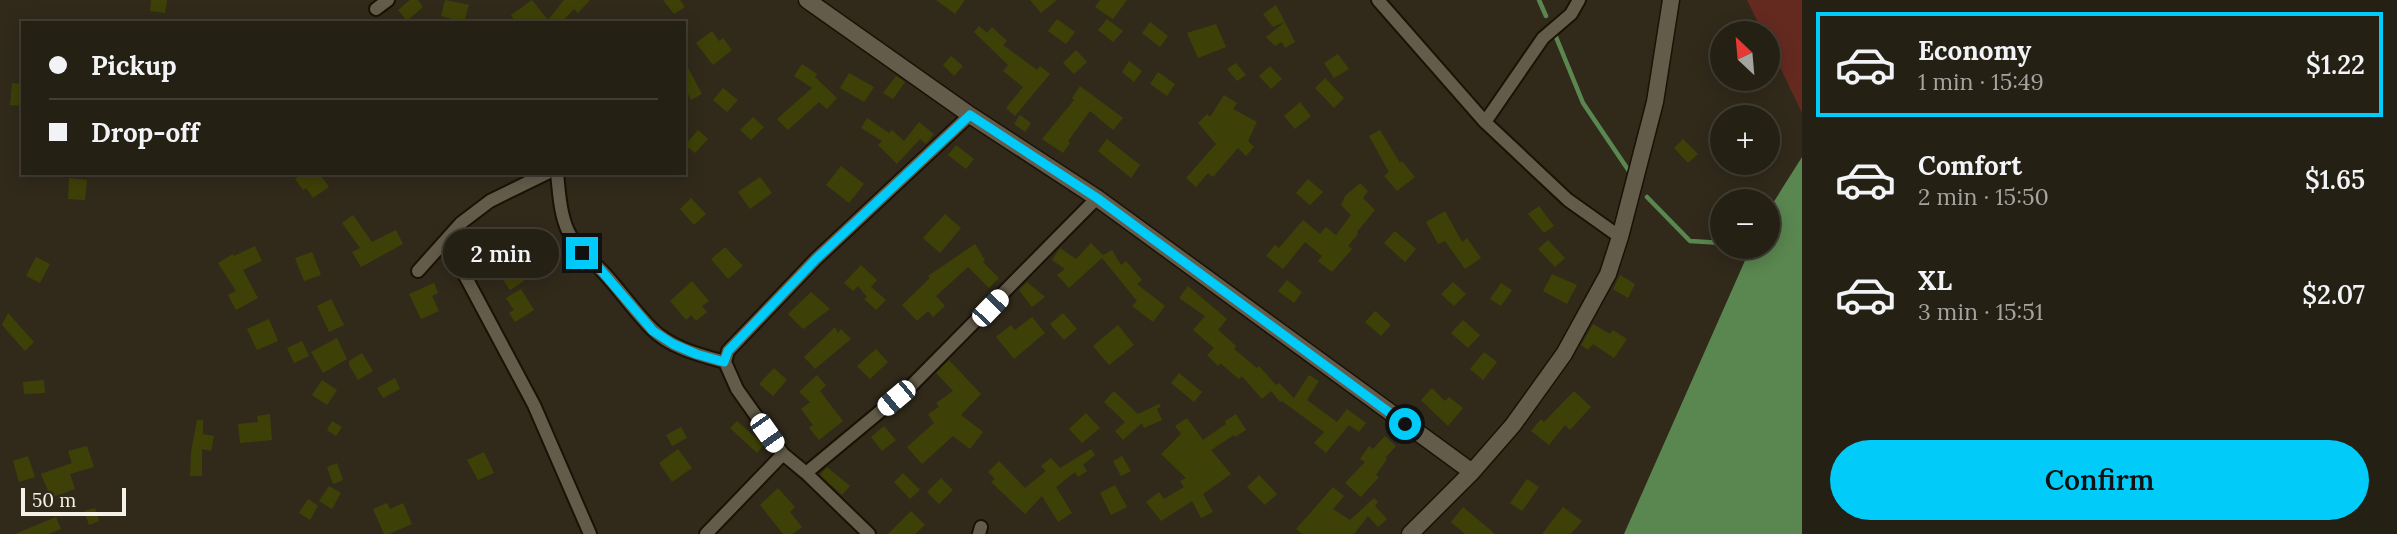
<!DOCTYPE html>
<html lang="en">
<head>
<meta charset="utf-8">
<style>
	body { margin:0; font-family:Lora,serif; background:#2d281d; color:#f1f3f6; height:100vh; display:flex; flex-direction:column; font-size:26px; white-space:nowrap }
	* { box-sizing:border-box; margin:0 }
	p { font-size:23px; color:#a3a3a0 }
	.icon { flex:none; width:38px; height:38px; fill:none; stroke:currentColor; stroke-width:2; stroke-linecap:round; stroke-linejoin:round }
	.map { position:relative; flex:1; overflow:hidden }
	.drawer { display:flex; flex-direction:column; background:#252014; width:595px }
	.drawer>* { flex:none }
	.guide { position:absolute; left:21px; top:21px; width:665px; height:154px; border-radius:0px; box-shadow:0 4px 18px #0003,0 0 0 2px #423e34; display:grid; align-content:center; height:154px; padding:0 28px; background:#252014 }
	.needle { width:46px; rotate:334deg }
	.tools { position:absolute; left:1710px; top:21px; display:grid; gap:14px }
	.tools a { display:grid; place-items:center; width:70px; height:70px; border-radius:50%; background:#252014; box-shadow:0 4px 18px #0003,0 0 0 2px #423e34; font-size:35px }
	.scale { position:absolute; left:21px; bottom:18px; width:105px; box-sizing:border-box; padding-left:7px; border:4px solid #f6f1e7; border-top:0; font-size:19px; line-height:24px; white-space:nowrap; color:#f6f1e7; -webkit-text-stroke:5px #312a1b; paint-order:stroke }
	.end { position:absolute; width:32px; height:32px; margin:-16px; border:9px solid #00cbf9; background:#111; box-shadow:0 0 0 4px #111 }
	.from { border-radius:50% }
	.bubble { position:absolute; height:49px; border-radius:24px; background:#252014; box-shadow:0 4px 18px #0003,0 0 0 2px #423e34; font-size:23px; font-weight:600; line-height:49px; text-align:center }
	.car { position:absolute; width:21px; height:42px; margin:-21px -10px; border-radius:9px; box-shadow:0 0 5px 2px #0007; background:linear-gradient(#fff 24%,#345 0 40%,#fff 0 76%,#345 0 86%,#fff 0) }
	.guide b { display:flex; align-items:center; gap:24px; height:66px; font-size:26px }
	.guide b+b { border-top:2px solid #423e34 }
	.guide i { width:18px; height:18px; background:#f1f3f6 }
	ul { padding:12px 0 0; list-style:none }
	li { display:flex; align-items:center; gap:21px; height:105px; margin:0 14px 10px; padding:0 14px; border:4px solid transparent; border-radius:0px }
	li div { flex:1 }
	li b { display:block; font-size:26px }
	li em { font-style:normal; font-weight:600 }
	li.selected { border-color:#00cbf9 }
	li>.icon { width:63px; height:63px; stroke-width:1.5 }
	.button { display:flex; gap:14px; margin-top:auto; padding:14px 28px }
	.button a { flex:1; height:80px; border-radius:42px; background:#00cbf9; color:#111; font-size:28px; font-weight:600; line-height:80px; text-align:center }
	main { display:flex; flex:1; min-height:0 }
	.map>svg:first-child { display:block }
	.green { fill:#642a20 }
	.water { fill:#5a8750 }
	.lines { fill:none; stroke-linecap:round; stroke-linejoin:round }
	.stream { stroke:#5a8750; stroke-width:4.5 }
	.building { fill:#3e4107 }
	.minor-casing { stroke:#191205; stroke-width:16 }
	.tertiary-casing { stroke:#191205; stroke-width:19 }
	.minor { stroke:#645c4b; stroke-width:12 }
	.tertiary { stroke:#645c4b; stroke-width:16 }
	.route { stroke:#00cbf9; stroke-width:9 }
</style>
</head>
<body>
<main>
<div class="map">
<svg width="1802" height="534" viewBox="0 0 1802 534">
	<rect width="100%" height="100%" fill="#312a1b"/>
	<path class="green" d="M1747 0H1802V113L1768 42V33H1763Z"/>
	<path class="water" d="M1802 157V534H1624L1751 247H1768V211Z"/>
	<g class="lines">
		<path class="stream" d="M1539 0 1546 16
			M1556 37 1583 103 1631 174
			M1647 197 1690 241 1722 243"/>
	</g>
	<path class="building" d="M151 0H167L165 13 150 11Z
		M410 0H418L423 7 407 21 398 10Z
		M445 0 469 5 464 22 441 16Z
		M532 0 548 20 564 0H590L578 13 574 9 561 23H516L511 15Z
		M663 0H680L685 7 674 14Z
		M936 0H965L955 14Z
		M1030 0H1057L1041 13Z
		M1100 0H1127L1113 19 1095 7Z
		M1276 5 1285 22 1273 27 1263 14Z
		M1057 19 1075 32 1066 44 1048 31Z
		M1107 19 1123 31 1113 42 1098 30Z
		M1150 22 1168 36 1160 47 1142 33Z
		M1285 22 1295 42 1285 48 1282 42 1275 46 1266 37Z
		M1216 24 1226 47 1198 58 1187 33Z
		M979 26 987 33 992 27 1007 41 1003 45 1037 70 1040 66 1050 74 1015 116 1006 108 1023 87 1003 71 1008 65 974 32Z
		M712 31 719 41 723 38 732 50 713 65 696 43Z
		M1076 50 1087 62 1074 74 1063 63Z
		M1338 54 1349 69 1334 78 1324 63Z
		M951 56 963 66 954 76 943 65Z
		M684 60 702 94 691 100 684 85Z
		M1129 61 1142 71 1134 82 1122 72Z
		M1236 63 1246 75 1237 81 1227 69Z
		M802 64 817 74 815 77 837 98 827 109 819 102 788 130 777 119 812 88 794 76Z
		M1270 66 1282 79 1271 89 1259 76Z
		M1158 72 1175 84 1167 96 1150 84Z
		M849 73 874 87 864 102 840 88Z
		M896 76 905 82 893 99 883 93Z
		M1325 78 1344 98 1334 108 1315 88Z
		M12 83 23 84V106L10 105Z
		M1080 86 1123 118 1113 130 1090 111 1068 141 1070 143 1063 153 1042 139 1074 100 1072 98Z
		M723 88 738 100 727 112 713 100Z
		M1224 95 1237 103 1233 109 1257 122 1248 141 1254 147 1246 156 1238 148 1213 177 1208 173 1196 187 1186 178 1216 144 1198 123 1207 114 1210 117Z
		M1300 102 1311 116 1295 129 1284 116Z
		M1020 115 1031 123 1025 132 1014 124Z
		M753 117 764 127 751 140 740 130Z
		M867 118 889 133 892 130 904 141 919 122 934 134 926 144 920 139 897 164 878 145 882 141 861 128Z
		M698 130 708 139 695 153 685 145Z
		M1380 130 1400 163 1402 161 1415 177 1397 191 1384 176 1389 172 1369 136Z
		M1107 139 1140 165 1131 178 1098 151Z
		M1683 139 1698 154 1688 163 1674 148Z
		M956 145 974 159 966 169 948 155Z
		M841 166 864 184 849 203 826 185Z
		M302 173H319L329 187 313 198 306 188 303 190 295 179Z
		M760 177 772 193 750 209 738 192Z
		M69 178 87 180 85 200 68 199Z
		M1308 179 1323 192 1310 205 1296 193Z
		M1360 183 1368 191 1363 198 1375 210 1357 232 1358 234 1348 246 1352 249 1332 272 1318 261 1322 256 1305 242 1283 269 1266 256 1275 245 1279 248 1303 220 1320 234 1326 227 1336 235 1351 215 1341 205 1345 196Z
		M691 198 706 214 694 225 680 209Z
		M1539 206 1554 226 1544 233 1528 214Z
		M1445 211 1462 242 1467 238 1481 258 1465 269 1445 241 1438 244 1426 222Z
		M945 214 961 228 940 253 923 238Z
		M353 215 372 242 396 230 403 244 361 267 352 252 360 248 342 223Z
		M1395 231 1416 249 1405 262 1384 243Z
		M489 236 511 270 514 268 524 281 510 290 494 267 482 275 466 251Z
		M1548 240 1565 258 1555 267 1538 249Z
		M1091 243 1103 255 1112 250 1121 265 1126 261 1142 280 1137 284 1165 306 1153 322 1132 306 1137 301 1102 258 1069 288 1057 275 1065 269 1052 260 1060 248 1076 259Z
		M975 244 985 260 983 262 999 278 989 288 968 267 936 296 945 306 933 317 928 311 917 321 902 305 930 278 928 276Z
		M255 246 262 261 243 270 258 298 236 310 228 295 236 291 218 263 233 254 234 256Z
		M725 247 743 266 728 279 711 259Z
		M312 252 321 275 304 281 295 258Z
		M36 257 50 264 40 283 26 276Z
		M861 265 877 280 871 287 886 300 876 310 864 299 867 297 858 286 853 291 844 283Z
		M1552 274 1577 285 1567 304 1543 291Z
		M1620 275 1635 284 1628 298 1613 289Z
		M1287 280 1302 292 1294 303 1278 291Z
		M692 281 709 301 702 306 707 312 696 321 691 315 686 320 670 301Z
		M1027 282 1045 297 1032 307 1019 290Z
		M1453 282 1466 294 1454 306 1441 294Z
		M434 283 438 293 432 296 439 311 421 319 409 294Z
		M1501 283 1512 290 1501 306 1490 299Z
		M1188 286 1227 319 1218 330 1236 346 1234 349 1257 368 1259 366 1276 385 1279 383 1294 398 1309 375 1319 381 1307 400 1337 422 1347 409 1366 423 1359 432 1349 425 1326 453 1314 443 1324 432 1282 401 1280 402 1271 391 1262 399 1242 376 1239 379 1220 363 1218 366 1207 355 1214 348 1193 330 1205 316 1179 298Z
		M521 289 534 310 515 322 509 313 514 310 506 298Z
		M811 292 830 309 803 329 788 314Z
		M331 299 344 325 329 332 317 306Z
		M1375 311 1391 325 1381 336 1365 322Z
		M8 313 34 342 25 351 2 325Z
		M1063 313 1077 329 1064 340 1050 324Z
		M1032 317 1045 333 1014 359 996 337 1011 325 1015 330Z
		M269 319 278 341 257 350 247 329Z
		M1463 320 1480 335 1468 348 1451 333Z
		M1593 324 1610 334 1613 330 1627 339 1614 358 1593 344 1588 350 1581 345Z
		M1118 325 1134 345 1109 365 1093 346Z
		M835 327 838 333 841 329 851 339 815 369 804 357Z
		M337 338 347 359 323 373 311 352Z
		M302 341 309 356 294 363 287 348Z
		M876 349 888 362 870 379 857 366Z
		M1484 352 1497 362 1483 380 1470 369Z
		M362 353 373 371 358 380 349 365V361Z
		M949 360 981 394 961 415 983 432 970 449 953 436 922 464 907 447 934 423 928 414 939 407 936 403 953 391 936 373Z
		M774 368 787 380 773 396 759 384Z
		M1179 373 1202 392 1194 402 1171 383Z
		M817 375 826 385 820 391 843 421 819 440 809 428 813 425 801 409 810 402 799 392Z
		M395 378 400 389 383 398 377 388Z
		M44 380 45 393 24 394 23 382Z
		M322 380 337 390 327 405 312 395Z
		M1432 388 1445 401 1449 397 1463 408 1448 426 1421 400Z
		M1114 391 1138 414 1159 404 1161 406 1157 409 1162 420 1144 428 1142 423 1123 440 1115 431 1125 422 1104 402Z
		M1574 391 1591 407 1570 430 1565 425 1549 445 1531 431 1541 419 1544 422Z
		M1086 413 1100 428 1082 443 1069 429Z
		M270 414 272 440 240 443 238 424 258 422 257 416Z
		M1236 414 1246 430 1235 437 1234 435 1211 450 1231 474 1203 494 1213 512 1201 518 1192 501 1161 521 1146 502 1159 492 1164 499 1184 487 1180 481 1186 478 1161 454 1181 434 1175 426 1187 418 1203 440 1226 424 1225 421Z
		M197 420H203V434L214 436 211 451 202 449V476H190L191 452Z
		M332 421 342 427 336 436 327 430Z
		M737 421 764 445 757 453 730 428Z
		M884 426 896 440 882 451 871 437Z
		M681 427 687 438 672 446 666 435Z
		M1385 436 1396 446 1385 458 1387 459 1376 475 1379 477 1361 497 1345 483 1365 462 1360 459 1369 446 1373 449Z
		M87 446 94 467 70 474 75 489 51 498 41 474 72 463 68 451Z
		M678 449 692 468 672 482 659 463Z
		M1091 449 1095 455 1083 465 1087 471 1078 477 1075 472 1056 487 1072 513 1058 522 1042 496 1025 514 991 482 995 479 988 472 999 461 1025 488 1046 471 1041 466 1051 458 1060 468Z
		M484 452 494 473 478 480 467 460Z
		M28 456 35 477 19 482 13 461Z
		M1122 456 1131 471 1121 476 1113 461Z
		M337 463 343 480 333 484 327 467Z
		M827 467 850 486 842 495 820 475Z
		M903 473 920 490 910 499 894 482Z
		M1259 475 1277 494 1265 505 1247 487Z
		M941 478 953 490 939 504 927 492Z
		M1527 479 1539 487 1522 511 1510 503Z
		M1115 485 1127 507 1111 515 1100 493Z
		M329 486 341 493 332 509 319 501Z
		M1333 487 1344 496 1333 509 1350 520 1374 498 1378 502 1375 506 1387 519 1378 527 1368 516 1354 534H1302L1296 529Z
		M778 488 795 507 790 512 802 527 793 534H783L760 505Z
		M308 499 318 506 310 520 299 513Z
		M387 503 390 509 403 503 412 524 389 534H384L373 509Z
		M1463 507 1495 534H1465L1451 522Z
		M1563 507 1582 521 1571 534H1542Z
		M95 508 99 521 89 525 84 511Z
		M911 511 925 525 915 534H888Z
		M56 517 61 529 49 534H15Z"/>
	<g class="lines">
		<defs>
			<path id="minor" d="M1378 0 1485 122 1568 200 1620 237
				M376 9 388 0
				M1485 122 1543 38 1571 14 1579 0
				M557 173C559 192 560 214 568 231 576 249 590 258 603 272 620 290 634 311 652 329 671 348 700 355 725 362
				M446 240 534 405 590 534
				M418 271 461 223 490 201 547 173
				M806 473 912 385 1097 198
				M706 534 783 454
				M869 534 806 473 783 454 737 389 725 362 728 351 816 259 970 115
				M979 534 981 527"/>
			<path id="tertiary" d="M807 0 970 115 1097 198 1472 472
				M1410 534 1472 472 1513 425 1564 354 1608 274 1620 237 1655 102 1671 0"/>
		</defs>
		<use href="#minor" class="minor-casing"/>
		<use href="#tertiary" class="tertiary-casing"/>
		<use href="#minor" class="minor"/>
		<use href="#tertiary" class="tertiary"/>
	</g>
	<g class="lines">
		<path class="route" d="M582 253 600 269 653 331 673 344 696 354 724 362 728 351 816 259 970 115 1097 198 1405 424"/>
	</g>
</svg>
<div class="tools">
<a><svg class="needle" viewBox="-14 -14 28 28"><path d="M0-13l5 13h-10z" fill="#e53935"/><path d="M0 13l5-13h-10z" fill="#a3a3a0"/></svg></a>
<a>+</a>
<a>−</a>
</div>
<div class="scale">50 m</div>
<i class="end from" style="left:1405px;top:424px"></i>
<i class="end" style="left:582px;top:253px"></i>
<div class="bubble" style="left:443px;top:229px;width:116px">2 min</div>
<i class="car" style="left:990px;top:308px;rotate:44deg"></i>
<i class="car" style="left:896px;top:398px;rotate:230deg"></i>
<i class="car" style="left:767px;top:433px;rotate:145deg"></i>
<div class="guide">
<b><i class="from"></i>Pickup</b>
<b><i></i>Drop-off</b>
</div>
</div>
<section class="drawer">
<ul>
<li class="selected"><svg class="icon" aria-label="car" viewBox="0 0 24 24"><path d="M5 17H2v-5l4-1 3-4h7l3 4 3 1v5h-3M9 17h6M6 11h13"/><circle cx="7" cy="17" r="2"/><circle cx="17" cy="17" r="2"/></svg><div><b>Economy</b><p>1 min · 15:49</p></div><em>$1.22</em></li>
<li><svg class="icon" aria-label="car" viewBox="0 0 24 24"><path d="M5 17H2v-5l4-1 3-4h7l3 4 3 1v5h-3M9 17h6M6 11h13"/><circle cx="7" cy="17" r="2"/><circle cx="17" cy="17" r="2"/></svg><div><b>Comfort</b><p>2 min · 15:50</p></div><em>$1.65</em></li>
<li><svg class="icon" aria-label="car" viewBox="0 0 24 24"><path d="M5 17H2v-5l4-1 3-4h7l3 4 3 1v5h-3M9 17h6M6 11h13"/><circle cx="7" cy="17" r="2"/><circle cx="17" cy="17" r="2"/></svg><div><b>XL</b><p>3 min · 15:51</p></div><em>$2.07</em></li>
</ul>
<div class="button"><a>Confirm</a></div>
</section>
</main>
</body>
</html>
